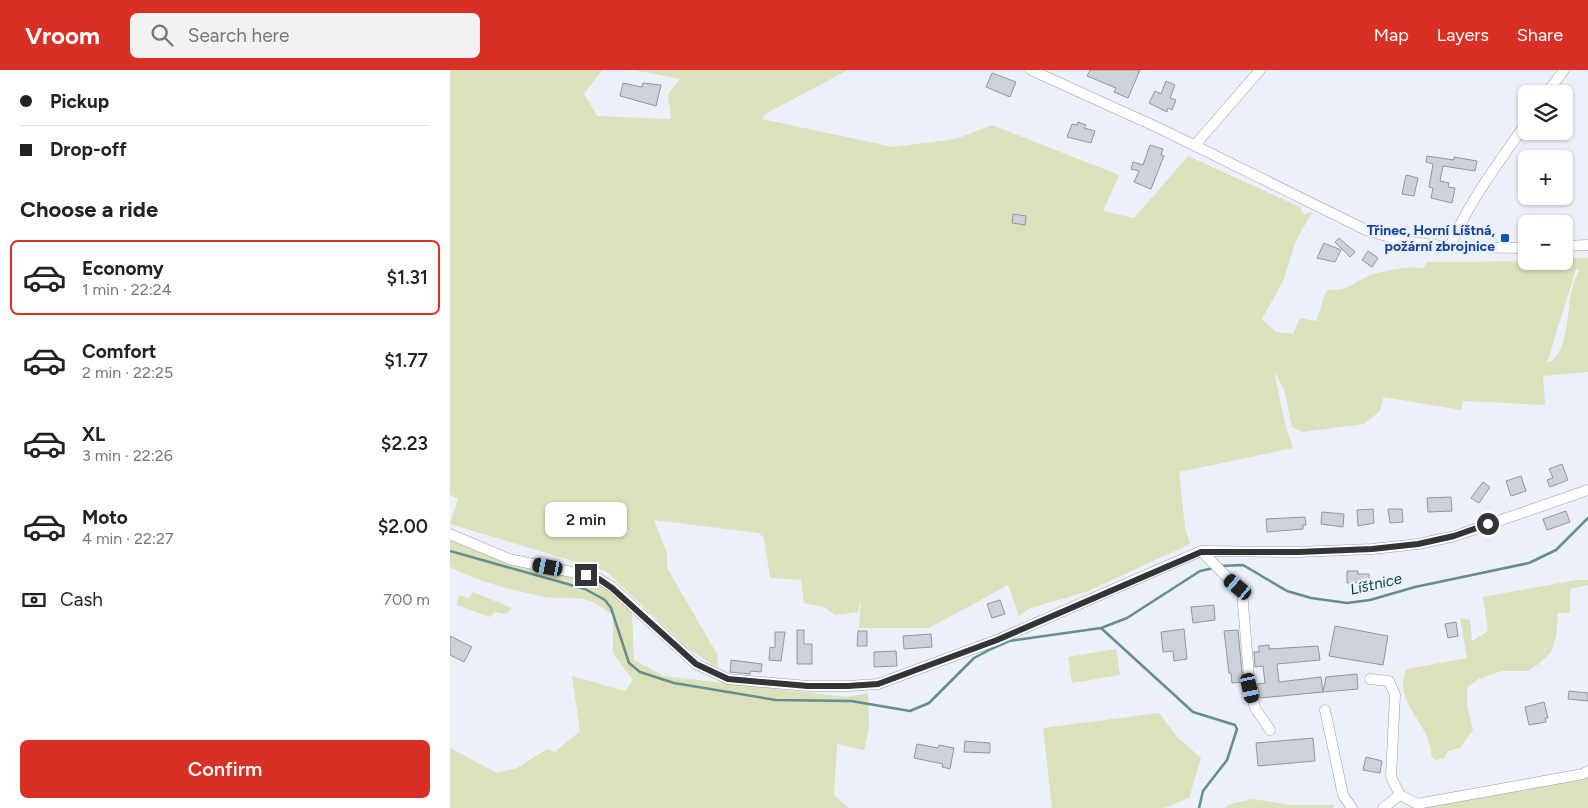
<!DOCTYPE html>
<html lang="en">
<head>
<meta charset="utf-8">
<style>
	body { margin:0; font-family:Figtree,sans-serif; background:#f2f2f2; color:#222; height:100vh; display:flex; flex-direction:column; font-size:19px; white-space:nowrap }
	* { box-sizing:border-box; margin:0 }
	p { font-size:16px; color:#767676 }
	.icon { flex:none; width:28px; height:28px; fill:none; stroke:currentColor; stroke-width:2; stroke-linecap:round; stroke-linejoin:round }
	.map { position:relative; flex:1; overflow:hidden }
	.panel { display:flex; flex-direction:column; background:#fff; width:450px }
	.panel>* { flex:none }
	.hud { display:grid; align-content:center; height:110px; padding:0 20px; background:#fff }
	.buttons { position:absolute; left:1068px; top:15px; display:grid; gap:10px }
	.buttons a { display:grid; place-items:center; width:55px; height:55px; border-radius:8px; background:#fff; box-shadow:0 1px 4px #0004; font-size:25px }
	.end { position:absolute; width:22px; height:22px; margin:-11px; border:6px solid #323438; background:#fff; box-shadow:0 0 0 2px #fff }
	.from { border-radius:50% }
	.bubble { position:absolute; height:35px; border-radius:8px; background:#fff; box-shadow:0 1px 4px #0004; font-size:16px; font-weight:600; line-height:35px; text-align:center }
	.car { position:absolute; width:15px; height:30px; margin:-15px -8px; border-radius:6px; box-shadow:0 0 4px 1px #0007; background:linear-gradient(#222 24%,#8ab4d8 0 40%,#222 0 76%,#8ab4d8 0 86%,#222 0) }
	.hud b { display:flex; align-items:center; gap:18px; height:48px; font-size:19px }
	.hud b+b { border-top:1px solid #e0e0e0 }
	.hud i { width:12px; height:12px; background:#222 }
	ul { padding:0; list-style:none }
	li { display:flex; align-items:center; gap:15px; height:75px; margin:0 10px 8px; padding:0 10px; border:2px solid transparent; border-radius:8px }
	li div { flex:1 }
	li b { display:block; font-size:19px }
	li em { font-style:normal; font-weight:600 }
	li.selected { border-color:#d93025 }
	li>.icon { width:45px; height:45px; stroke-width:1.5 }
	h2 { padding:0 20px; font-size:22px; line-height:60px }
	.pay { display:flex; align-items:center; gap:12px; height:55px; padding:0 20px; font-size:19px }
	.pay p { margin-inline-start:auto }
	.cta { display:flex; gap:10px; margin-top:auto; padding:10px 20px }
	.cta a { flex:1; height:58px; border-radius:8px; background:#d93025; color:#fff; font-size:20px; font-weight:600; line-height:58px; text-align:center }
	header { display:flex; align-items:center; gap:30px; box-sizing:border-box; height:70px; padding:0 25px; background:#d93025; color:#fff }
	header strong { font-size:24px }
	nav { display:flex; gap:28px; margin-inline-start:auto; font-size:18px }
	.search { width:350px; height:45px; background:#f2f2f2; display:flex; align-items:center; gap:12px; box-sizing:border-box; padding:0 18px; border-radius:8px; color:#767676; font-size:19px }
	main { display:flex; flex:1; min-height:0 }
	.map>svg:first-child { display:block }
	.green { fill:#dbe1bb; fill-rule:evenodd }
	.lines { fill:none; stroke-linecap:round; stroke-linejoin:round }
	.stream { stroke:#638e90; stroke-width:2.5 }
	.building { fill:#ccd1da; stroke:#91969e }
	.minor-casing { stroke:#999da6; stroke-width:11 }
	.minor { stroke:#fff; stroke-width:10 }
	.route { stroke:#323438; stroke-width:6 }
	.transit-dot { fill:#1a4fb4; stroke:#ebf0fa; stroke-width:2 }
	.labels { text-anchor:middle; stroke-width:5; stroke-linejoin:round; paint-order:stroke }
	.transit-label { font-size:14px; font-weight:bold; fill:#164399; stroke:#ebf0fa; text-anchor:end }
	.water-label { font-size:15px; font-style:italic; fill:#023d40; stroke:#ebf0fa }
</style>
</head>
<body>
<header>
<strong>Vroom</strong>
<div class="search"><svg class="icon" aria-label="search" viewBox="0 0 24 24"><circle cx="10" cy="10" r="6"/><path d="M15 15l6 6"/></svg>Search here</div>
<nav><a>Map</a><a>Layers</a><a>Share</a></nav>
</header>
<main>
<section class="panel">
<div class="hud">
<b><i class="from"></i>Pickup</b>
<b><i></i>Drop-off</b>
</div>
<h2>Choose a ride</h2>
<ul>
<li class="selected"><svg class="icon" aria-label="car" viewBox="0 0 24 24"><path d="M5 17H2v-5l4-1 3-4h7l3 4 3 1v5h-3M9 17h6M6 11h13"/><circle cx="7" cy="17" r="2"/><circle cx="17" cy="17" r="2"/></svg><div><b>Economy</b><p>1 min · 22:24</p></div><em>$1.31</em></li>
<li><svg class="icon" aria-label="car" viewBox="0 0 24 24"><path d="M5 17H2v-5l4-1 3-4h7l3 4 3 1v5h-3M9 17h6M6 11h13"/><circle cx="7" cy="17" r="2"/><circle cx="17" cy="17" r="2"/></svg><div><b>Comfort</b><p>2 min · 22:25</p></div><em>$1.77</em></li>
<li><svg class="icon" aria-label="car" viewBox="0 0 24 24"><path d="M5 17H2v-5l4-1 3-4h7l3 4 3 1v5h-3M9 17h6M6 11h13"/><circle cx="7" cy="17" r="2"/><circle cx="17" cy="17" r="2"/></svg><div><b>XL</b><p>3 min · 22:26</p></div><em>$2.23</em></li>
<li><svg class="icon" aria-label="car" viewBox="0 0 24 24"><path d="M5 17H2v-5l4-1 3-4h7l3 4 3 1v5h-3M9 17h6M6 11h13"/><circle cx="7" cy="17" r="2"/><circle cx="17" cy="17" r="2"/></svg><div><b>Moto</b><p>4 min · 22:27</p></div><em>$2.00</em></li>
</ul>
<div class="pay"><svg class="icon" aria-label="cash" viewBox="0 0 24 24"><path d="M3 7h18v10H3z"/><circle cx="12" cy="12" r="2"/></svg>Cash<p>700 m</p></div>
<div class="cta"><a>Confirm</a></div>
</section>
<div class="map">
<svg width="1138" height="738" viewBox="0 0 1138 738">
	<rect width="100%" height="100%" fill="#ebf0fa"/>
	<path class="green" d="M0 0H152L134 24 147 46 221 49C220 25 211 29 231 9L184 0H398L315 44 312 49 443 77 506 69 542 55 669 105 653 141 684 148 738 86 850 137 854 145 862 142 846 171 833 211 812 249 826 262 843 264 850 248 866 251 877 219C899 223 905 210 924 204 939 200 958 196 974 198L977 192 1114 191V188H1138V302L1093 306 1095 335 1013 331 1011 340 933 327 930 341 914 354 852 362 842 357 834 319 824 301 836 358 843 378 729 402 735 457 740 474 638 521 578 539 569 546 558 515 479 558H409L411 529 408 542 385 545 374 537 354 533 351 510 320 508 314 468 309 463 204 450 217 483V498L267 584 268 599 236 577 156 501 0 454 8 429 0 425ZM1126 199 1130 200C1113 222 1124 285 1097 293Z
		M0 470 59 494 143 511 159 521 182 543 184 590 214 606 397 627 418 623 419 658 414 680 387 674 384 725 399 738H0V678L47 703 67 698 97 679 105 682 130 661 122 606 175 621 183 610 163 583V546C136 522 128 531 96 527 65 522 28 511 0 497Z
		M1127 510H1138V515L1120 519V543H1108L1106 567 1101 582 1090 593 1078 601H1052L1028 609 1017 618V636L1023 660 1010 678 998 681 994 688 986 690 982 688C981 682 980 674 978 669 970 647 943 625 957 599L1017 588 1010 548 1020 550 1022 571 1038 561 1033 527Z
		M23 522 62 538 56 544 45 542 40 547 7 535 9 525 19 528Z
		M666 579 670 605 622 613 618 587Z
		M709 643 727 667 751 688 739 728 714 738H602L593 658Z
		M1138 708V738H975Z
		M802 729 842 735H884V738H774L778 735Z"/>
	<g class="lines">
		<path class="stream" d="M0 481 135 519 155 530 161 538 179 593 190 602 224 613 326 630 401 631 460 641 479 633 524 588 541 579 559 571 651 558 677 548 750 501 764 498
			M769 496 793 495 837 521 861 528 897 533 920 530 965 517 1079 493 1106 480 1138 448
			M651 558 743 642 785 655 787 659 777 690 753 721 749 738"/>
	</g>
	<path class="building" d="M640 0H690L678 28 664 22 666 18 637 6Z
		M542 3 566 12 560 27 536 17Z
		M716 11 725 15 720 28 726 30 722 40 718 38 717 42 699 33 705 21 711 24Z
		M173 13 192 17 193 13 211 15 206 36 170 26Z
		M628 52 636 55 634 58 645 61 641 73 617 67 622 54 627 55Z
		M700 75 713 79 711 85 714 86 701 119 684 112 689 101 681 99 683 92 693 95Z
		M977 86 1004 90V87L1027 91 1025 101 993 96 990 111 999 113 998 117 1005 118 1002 133 981 128 983 118 979 117 983 94 976 92Z
		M956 105 968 108 964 126 952 124Z
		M563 144 576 146 575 155 562 153Z
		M889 168 905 182 900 187 885 172Z
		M874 173 891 180 885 192 867 188Z
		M918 181 928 188 922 197 912 190Z
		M1112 394 1118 410 1100 417 1097 410 1103 408 1099 399Z
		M1071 406 1076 421 1061 426 1056 411Z
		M1033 412 1040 417 1029 433 1021 428Z
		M1001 427 1002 441 978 442 977 428Z
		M923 439 924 453 908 456 907 440Z
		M938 439H952L953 452 940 453Z
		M1116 441 1120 452 1097 460 1093 449Z
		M872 442 894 444 893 457 871 454Z
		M855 447 856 455H853V459L817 462 816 449Z
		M897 501H908V504H919V512L897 513Z
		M550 530 555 544 542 548 537 534Z
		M764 535 765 550 743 553 741 537Z
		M1006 552 1008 566 998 568 995 554Z
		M885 556 938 566 933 595 879 586Z
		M734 559 737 589 724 591 723 581 713 582 711 562Z
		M347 560H354V574H362V594H347Z
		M788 560 793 612 782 613 781 603H779L774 561Z
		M408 561H417V576H407Z
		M325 562H335L331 591 319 590 320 577 325 578Z
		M481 564 482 577 454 579 453 566Z
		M0 566 22 577 14 592 0 585Z
		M819 575V579L868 576 870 590 827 594 829 612 871 607 873 622 810 628 807 614 815 613 813 596 805 597 804 582H809V576Z
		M446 581 447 596 424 597V582Z
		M281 590 312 594 311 602 301 601 300 604 280 602Z
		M907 604 908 619 873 622 876 607Z
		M1119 621 1138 623V631L1118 629Z
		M1094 632 1098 648H1095L1096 652 1079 655 1075 637Z
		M863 668 865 691 808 696 806 673Z
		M515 671 540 673V683L514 682Z
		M467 674 488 678 489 675 504 678 500 699 492 697 493 694 464 688Z
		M916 687 932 691 930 703 913 700Z"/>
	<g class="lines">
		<defs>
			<path id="minor" d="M581 0 711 59 916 160 953 171 1000 177 1076 178
				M1096 24 1114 0
				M745 75 810 0
				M1114 176 1138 175
				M1000 177C1018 132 1049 93 1076 53
				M0 464 59 489 136 505 149 509 162 517 246 594 278 609 358 616H398L428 614 547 570 751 481 848 482 922 479 968 474 1005 466 1138 420
				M751 481 792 522 800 618 805 638 820 660
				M920 609 939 611 945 625 941 707 950 725 967 734 1133 704 1138 701
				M875 640 893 725 902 738
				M933 738 950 725"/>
		</defs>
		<use href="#minor" class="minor-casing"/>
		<use href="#minor" class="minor"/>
	</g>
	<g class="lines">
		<path class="route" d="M136 505 149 509 162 518 246 594 278 609 358 616H398L428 614 547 570 751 482H848L922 479 968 474 1004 466 1038 454"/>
	</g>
	<rect class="transit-dot" x="1050" y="163" width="10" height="10" rx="2.5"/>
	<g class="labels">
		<g class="transit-label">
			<text x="1045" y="165">Třinec, Horní Líštná,<tspan x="1045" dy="16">požární zbrojnice</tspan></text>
		</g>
		<g class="water-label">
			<text transform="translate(926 514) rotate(-13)" y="5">Líštnice</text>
		</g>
	</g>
</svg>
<div class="buttons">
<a><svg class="icon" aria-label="layers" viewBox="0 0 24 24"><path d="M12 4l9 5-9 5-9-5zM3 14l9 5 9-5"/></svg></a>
<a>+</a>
<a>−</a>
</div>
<i class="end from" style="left:1038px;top:454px"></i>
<i class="end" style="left:136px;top:505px"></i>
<div class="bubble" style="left:95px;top:432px;width:82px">2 min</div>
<i class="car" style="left:98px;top:497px;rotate:281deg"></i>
<i class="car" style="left:788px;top:517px;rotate:310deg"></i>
<i class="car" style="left:800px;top:618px;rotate:168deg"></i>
</div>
</main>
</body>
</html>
